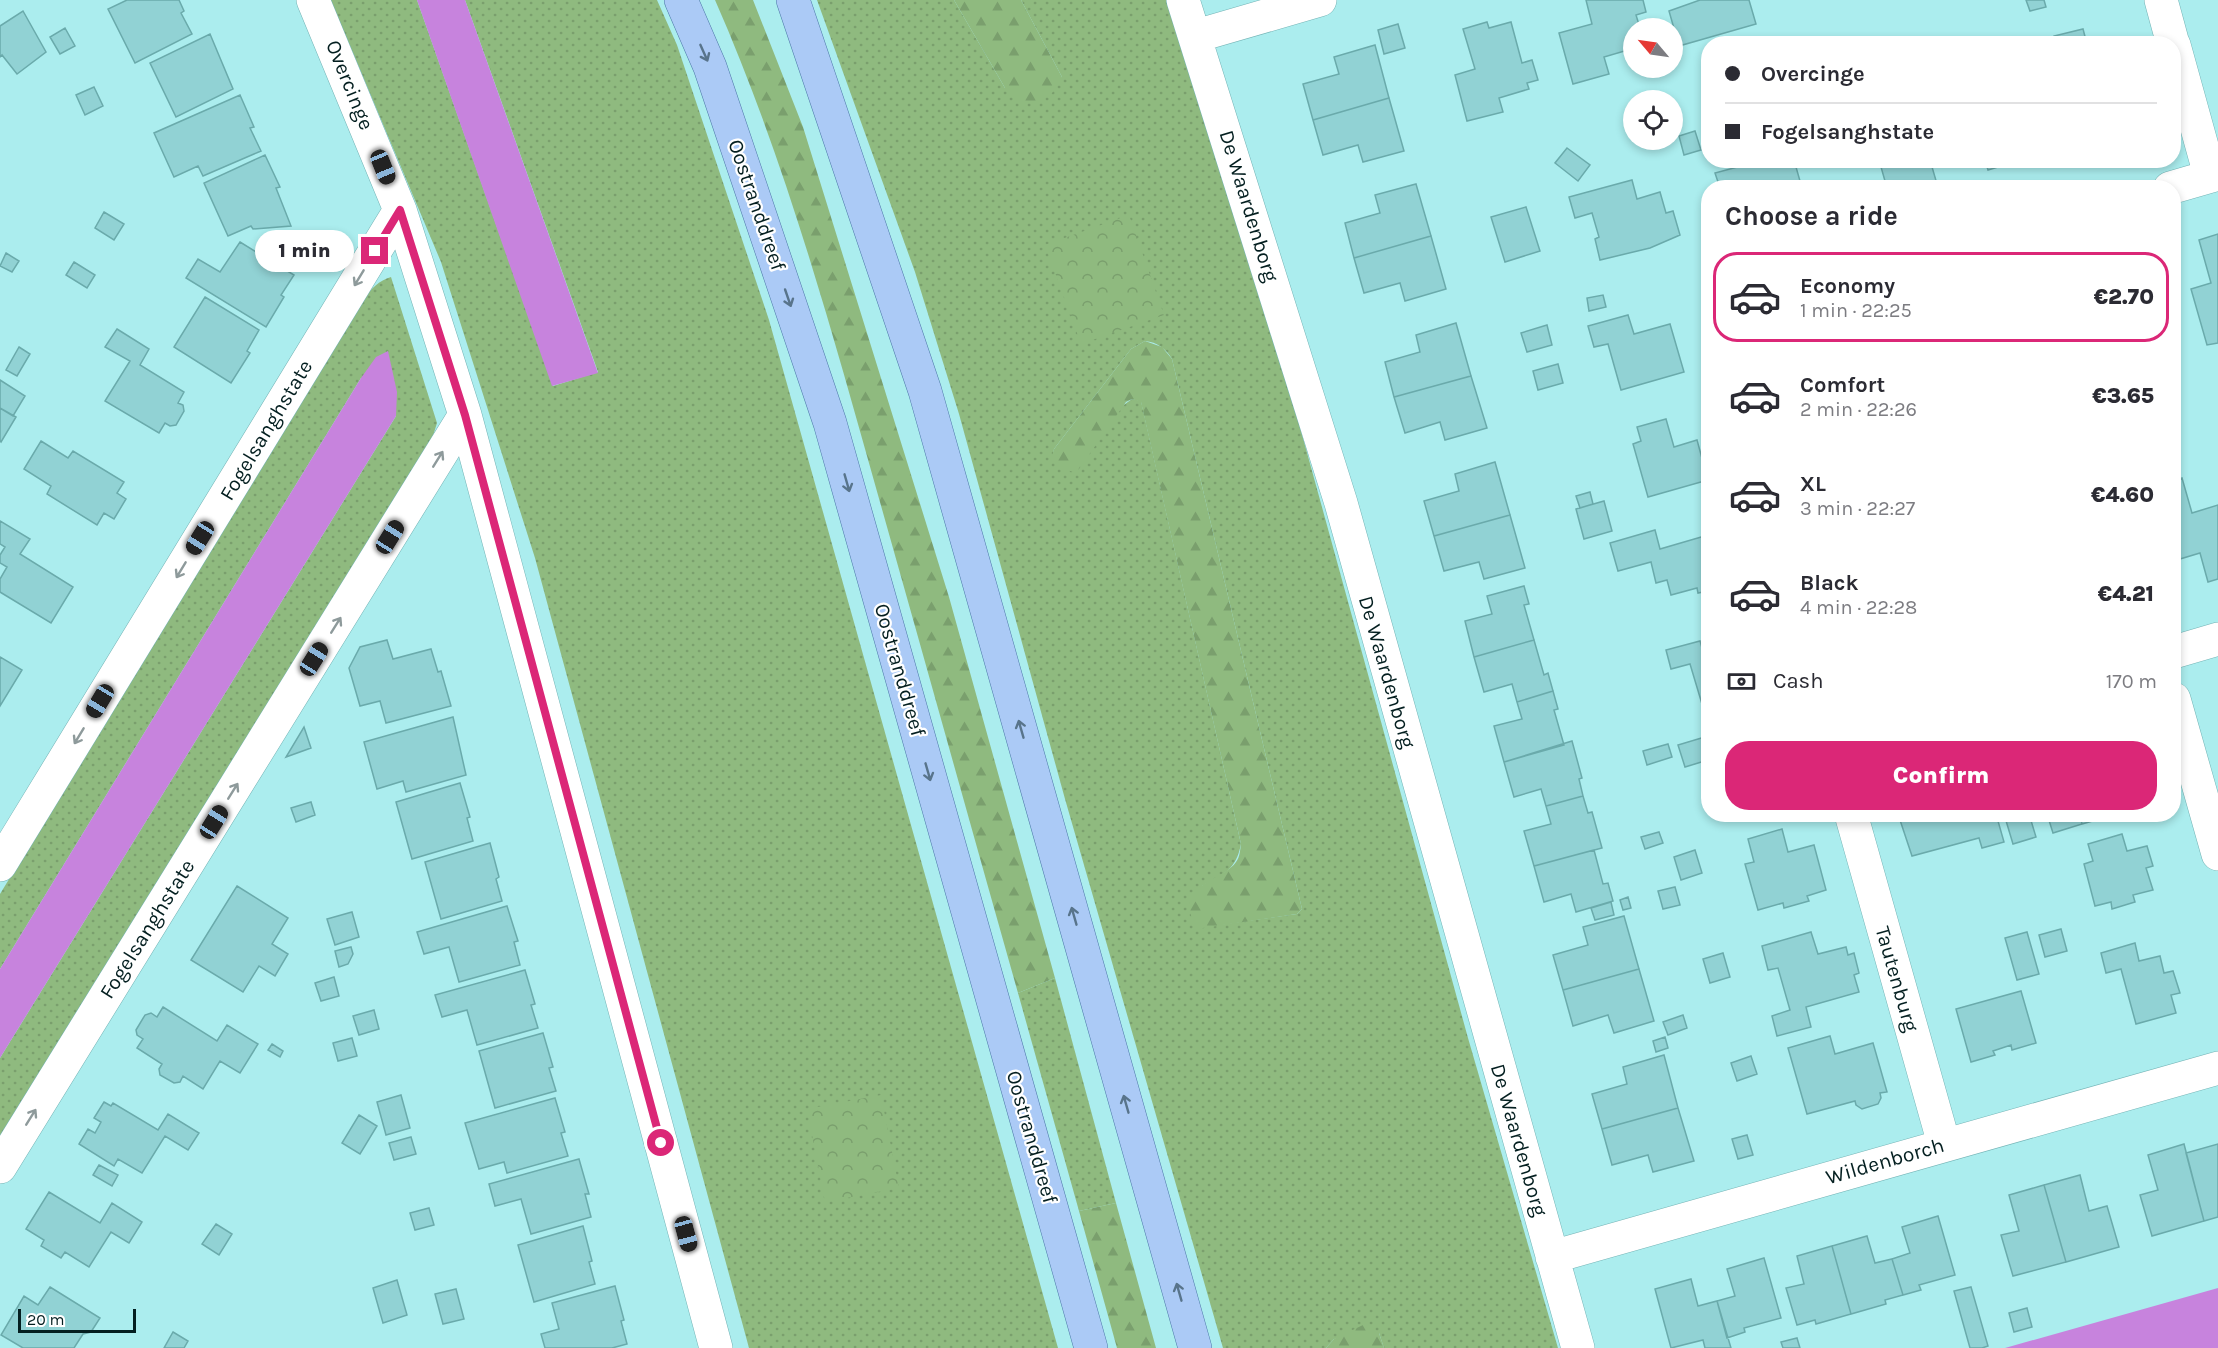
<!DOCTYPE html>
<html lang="en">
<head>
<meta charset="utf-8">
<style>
	body { margin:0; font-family:Karla,sans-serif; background:#f2f2f3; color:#2b2b33; height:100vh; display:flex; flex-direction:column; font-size:22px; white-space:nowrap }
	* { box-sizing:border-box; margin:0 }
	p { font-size:20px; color:#7c7c81 }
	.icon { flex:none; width:33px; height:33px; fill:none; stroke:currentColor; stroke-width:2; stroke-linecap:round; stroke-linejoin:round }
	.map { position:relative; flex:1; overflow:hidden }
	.side { position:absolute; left:1701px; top:180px; width:480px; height:642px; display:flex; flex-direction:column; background:#fff; border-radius:24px; box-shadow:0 3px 9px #0003 }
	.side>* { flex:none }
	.guide { position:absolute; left:1701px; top:36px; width:480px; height:132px; border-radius:24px; box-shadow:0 3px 9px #0003; display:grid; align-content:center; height:132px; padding:0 24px; background:#fff }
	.needle { width:39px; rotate:299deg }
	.controls { position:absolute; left:1623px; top:18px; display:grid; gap:12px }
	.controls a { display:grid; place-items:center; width:60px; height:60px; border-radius:50%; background:#fff; box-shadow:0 3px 9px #0003; font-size:30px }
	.scale { position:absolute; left:18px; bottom:15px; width:118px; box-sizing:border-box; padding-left:6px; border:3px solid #041f20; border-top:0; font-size:16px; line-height:21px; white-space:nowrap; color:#041f20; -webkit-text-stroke:4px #fff; paint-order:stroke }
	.end { position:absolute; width:27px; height:27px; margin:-14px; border:8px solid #db2777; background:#fff; box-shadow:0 0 0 3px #fff }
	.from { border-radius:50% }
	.bubble { position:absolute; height:42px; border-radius:21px; background:#fff; box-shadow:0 3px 9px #0003; font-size:20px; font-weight:800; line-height:42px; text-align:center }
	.car { position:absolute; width:18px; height:36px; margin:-18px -9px; border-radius:8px; box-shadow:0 0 4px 2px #0007; background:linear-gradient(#222 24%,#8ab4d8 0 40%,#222 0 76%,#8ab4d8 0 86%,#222 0) }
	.guide b { display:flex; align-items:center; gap:21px; height:57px; font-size:22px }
	.guide b+b { border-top:2px solid #e1e1e2 }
	.guide i { width:15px; height:15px; background:#2b2b33 }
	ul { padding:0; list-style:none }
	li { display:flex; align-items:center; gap:18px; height:90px; margin:0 12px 9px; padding:0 12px; border:3px solid transparent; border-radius:24px }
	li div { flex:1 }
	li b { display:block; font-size:22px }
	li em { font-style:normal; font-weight:800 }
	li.current { border-color:#db2777 }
	li>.icon { width:54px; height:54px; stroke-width:1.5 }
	h2 { padding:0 24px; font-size:27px; line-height:72px }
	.pay { display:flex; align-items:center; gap:15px; height:66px; padding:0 24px; font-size:22px }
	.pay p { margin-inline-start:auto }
	.action { display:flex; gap:12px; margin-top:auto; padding:12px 24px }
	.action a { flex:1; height:69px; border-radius:24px; background:#db2777; color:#fff; font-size:24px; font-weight:800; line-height:69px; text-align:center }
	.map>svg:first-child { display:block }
	.grass { fill:url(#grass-dots); fill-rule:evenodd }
	.forest { fill:url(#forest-firs) }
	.park { fill:url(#park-crowns) }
	.water { fill:#c783dd }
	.building { fill:#91d2d4; stroke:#6aaaab; stroke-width:1.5 }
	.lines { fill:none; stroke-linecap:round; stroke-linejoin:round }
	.minor-casing { stroke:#73b3b5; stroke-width:34 }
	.primary-casing { stroke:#4c77a7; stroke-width:34 }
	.minor { stroke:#fff; stroke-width:33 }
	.primary { stroke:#abcaf6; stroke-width:33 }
	.oneway { stroke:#58748b }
	.oneway2 { stroke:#8e9a9b }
	.route { stroke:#db2777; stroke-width:8 }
	.labels { text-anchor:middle; stroke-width:4.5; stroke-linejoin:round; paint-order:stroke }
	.street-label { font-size:21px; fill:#041f20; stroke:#fff }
</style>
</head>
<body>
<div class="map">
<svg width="2218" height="1348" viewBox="0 0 2218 1348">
	<defs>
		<pattern id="grass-dots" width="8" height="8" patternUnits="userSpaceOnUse" patternTransform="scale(1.5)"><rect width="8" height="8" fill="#8fba7f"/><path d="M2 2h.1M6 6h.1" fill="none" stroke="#7a9f6d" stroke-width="1.8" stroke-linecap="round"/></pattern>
		<pattern id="forest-firs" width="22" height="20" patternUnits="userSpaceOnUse" patternTransform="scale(1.5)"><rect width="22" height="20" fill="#8fba7f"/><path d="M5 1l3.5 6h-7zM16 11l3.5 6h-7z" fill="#7a9f6d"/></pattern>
		<pattern id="park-crowns" width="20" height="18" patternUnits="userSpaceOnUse" patternTransform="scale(1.5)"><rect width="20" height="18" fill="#8fba7f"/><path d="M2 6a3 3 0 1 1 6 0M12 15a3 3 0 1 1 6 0" fill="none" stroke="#7a9f6d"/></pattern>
	</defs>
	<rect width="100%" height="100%" fill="#abedee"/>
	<path class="grass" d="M327 0H417L553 386 598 372 465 0H657L677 45 769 320 1058 1348H749L535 558 441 262 345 34Z
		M817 0H954L1005 88 1062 77 1021 0H1166L1295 409 1468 1038 1558 1348H1384L1379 1333 1334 1339 1326 1348H1223L1065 799 959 414 915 272ZM1145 341C1157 342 1166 349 1172 359L1302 909 1297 914 1196 928 1202 886C1224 874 1236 870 1241 844L1141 401 1132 399 1053 456 1054 449 1131 349Z
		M391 277 437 423 432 439 0 1152V1058L396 416 361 378 0 969V894L342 334C354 315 368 283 391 277Z
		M1055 978 1116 1203 1079 1211 1018 993Z"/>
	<path class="forest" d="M715 0H753L803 127 949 597 1055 978 1018 993C971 827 925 661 878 495 831 328 785 159 715 0Z
		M954 0H1021L1062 77 1052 93 1037 104 1018 100 1005 88Z
		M1145 341 1162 347 1172 359 1302 909 1297 914 1196 929C1194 922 1189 913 1189 906 1189 883 1225 878 1236 862 1240 857 1240 850 1241 844L1141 402 1132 399 1126 402 1079 469 1073 472 1062 468 1052 456 1054 449 1131 349Z
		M1116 1203 1156 1348H1117L1079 1211Z
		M1363 1325 1379 1333 1384 1348H1326L1334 1339Z"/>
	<path class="park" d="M1129 215 1164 315 1081 344 1045 245Z
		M881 1095 899 1188 825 1202 807 1109Z"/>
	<path class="water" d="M417 0H465L598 373 552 386Z
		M388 351 397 392 396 416 0 1058V969L361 378 376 357Z
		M2218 1288V1348H2005Z"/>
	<path class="building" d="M127 0H179L184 11 181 13 192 34 135 63 108 9Z
		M1586 0H1643L1646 12 1636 15 1640 28H1634V43L1627 44 1628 50 1604 57 1609 74 1573 84 1559 33 1592 24Z
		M1700 0H1749L1756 24 1679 46 1669 11Z
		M2026 0H2044L2046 7 2030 11Z
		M23 11 46 52 17 74 2 55 0 57V26Z
		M1487 22 1489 28 1511 22 1522 63 1532 60 1538 80 1527 83 1529 89 1499 98 1503 112 1467 121 1455 75 1475 69 1463 29Z
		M1398 24 1405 48 1384 54 1378 30Z
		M65 28 75 46 60 54 50 37Z
		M2083 29 2087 44H2056L2054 36Z
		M210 34 233 89 176 117 150 63Z
		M1375 45 1389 98 1313 120 1303 84 1339 74 1334 57Z
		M94 87 103 106 85 115 76 95Z
		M240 95 254 127 250 128 261 151 203 176 198 166 174 177 154 133Z
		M1389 98 1404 151 1363 162 1358 145 1323 155 1313 120Z
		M1695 131 1701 150 1684 155 1679 136Z
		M1708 134V146L1706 147 1702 136Z
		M1567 148 1590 165 1578 181 1555 163Z
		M265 155 280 187 276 188 291 226 253 229 251 226 228 236 204 183Z
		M1744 160H1794L1802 188H1720L1715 173 1745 165Z
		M1879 160H1930L1937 184 1926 188H1887Z
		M1985 160H2021L1988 170Z
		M1632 180 1637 199 1660 192 1666 213 1673 211 1680 235 1650 248 1600 260 1595 239 1599 237 1592 213 1575 218 1569 197Z
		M1416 184 1431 236 1354 258 1345 223 1380 213 1375 195Z
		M1526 207 1540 251 1505 262 1491 217Z
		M104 212 124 224 114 240 95 228Z
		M2218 234V343L2207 345 2191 289 2211 283 2199 240Z
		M1431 236 1446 289 1405 301 1400 283 1364 293 1354 258Z
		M240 242 294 275 281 295 284 297 266 327 186 278 198 259 220 272Z
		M6 253 19 261 12 272 0 266Z
		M74 262 95 275 87 288 66 275Z
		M1603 295 1606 307 1589 311 1587 298Z
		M205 297 259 330 247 351 250 353 231 383 174 347Z
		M1628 315 1634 334 1670 324 1684 372 1621 390 1608 344 1594 347 1588 326Z
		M1456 323 1471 376 1394 397 1385 362 1420 352 1416 335Z
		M1547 325 1552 345 1527 352 1521 333Z
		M117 329 149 349 140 365 184 392 178 403 183 405 184 411 176 425 170 426 165 423 159 433 105 401 130 361 105 347Z
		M19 347 30 354 17 376 6 370Z
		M1558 364 1563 383 1538 390 1533 371Z
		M1471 376 1487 428 1445 440 1440 422 1405 433 1394 397Z
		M0 380 25 396 13 416 0 408Z
		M0 408 16 417 1 442 0 441Z
		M1666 419 1674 447 1697 440 1708 480 1648 497 1633 444 1641 441 1637 427Z
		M41 441 68 458 73 451 124 482 117 493 126 499 114 519 104 513 97 525 47 494 51 486 24 469Z
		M1495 462 1510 515 1434 536 1424 501 1459 491 1455 474Z
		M2182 478 2192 513 2218 505V579L2208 582 2200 553 2180 559 2174 536V481Z
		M1590 492 1593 504 1580 508 1576 496Z
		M1604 501 1612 531 1584 539 1576 509Z
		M1510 515 1525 568 1484 579 1479 562 1444 571 1434 536Z
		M0 521 30 539 20 554 73 587 51 623 0 592V579L7 567 0 563V555L5 547 0 544Z
		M1655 530 1660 549 1708 535V591L1698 593 1697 588 1671 595 1667 580 1656 583 1651 562 1618 571 1610 543Z
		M1524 586 1529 604 1524 605 1534 640 1474 657 1465 621 1492 614 1487 596Z
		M387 640 393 659 431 649 438 672 441 671 451 706 386 723 380 701 360 706 349 668 360 647Z
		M1534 640 1544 675 1548 673 1553 691 1517 702 1512 684 1484 692 1474 657Z
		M1700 641 1705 658 1708 657V702L1702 704 1690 664 1671 669 1666 650Z
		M0 657 22 670 0 706Z
		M1553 691 1558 709 1554 710 1564 745 1504 762 1494 726 1522 719 1517 702Z
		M453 717 466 775 406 792 403 781 377 789 364 742Z
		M304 727 311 748 286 757Z
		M1708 736V760L1685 767 1678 745Z
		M1572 741 1582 778 1579 779 1583 796 1546 806 1541 789 1514 797 1504 762Z
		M1668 744 1672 757 1647 765 1643 751Z
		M460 783 470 817 467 818 473 841 412 859 396 802Z
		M1583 796 1588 813 1592 812 1602 848 1534 866 1524 831 1551 824 1546 806Z
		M311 802 315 815 296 822 291 808Z
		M1898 814H1996L2004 842 1982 848 1979 838 1912 856Z
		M2004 814H2029L2036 837 2013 844Z
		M2047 814H2080L2082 824 2053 833Z
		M2080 814H2117L2082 824Z
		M1782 829 1788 852 1814 845 1826 890 1807 896 1809 901 1784 908 1783 903 1758 910 1745 864 1754 862 1748 839Z
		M1659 832 1663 843 1645 849 1641 837Z
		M2122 834 2127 851 2147 846 2153 866 2146 868 2153 890 2133 895 2135 902 2112 909 2111 902 2095 906 2084 864 2093 861 2088 844Z
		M490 843 499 877 496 879 502 901 441 919 425 862Z
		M1594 850 1603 884 1608 883 1613 901 1576 912 1571 894 1544 902 1534 866Z
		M1695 850 1702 873 1681 880 1674 857Z
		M237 886 288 918 272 944 288 954 275 976 259 966 243 992 191 960Z
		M1675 887 1680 905 1663 909 1658 891Z
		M1628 897 1631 908 1623 910 1620 900Z
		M1611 902 1614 915 1595 920 1591 908Z
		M507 906 518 941 514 942 520 965 459 982 449 947 424 954 417 932Z
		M352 912 359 937 335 945 327 919Z
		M1624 916 1639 969 1563 990 1553 955 1588 945 1583 927Z
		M2061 929 2067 951 2045 957 2039 935Z
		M1811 932 1818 954 1846 947 1848 955 1854 953 1859 973 1854 975 1859 992 1806 1007 1811 1027 1777 1036 1772 1016 1790 1010 1778 968 1768 970 1762 946Z
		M2027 932 2039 974 2017 980 2005 938Z
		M2135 943 2139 961 2160 956 2164 973 2173 971 2180 993 2171 995 2176 1013 2136 1024 2121 969 2106 973 2101 953Z
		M351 947 353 954 348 964 339 967 335 951Z
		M1723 953 1730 977 1710 983 1703 959Z
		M1639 969 1654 1021 1614 1033 1608 1015 1573 1026 1563 990Z
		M525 970 535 1004 531 1005 538 1028 477 1045 467 1010 442 1017 435 995Z
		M334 977 339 996 321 1001 315 983Z
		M2021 991 2036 1043 2012 1050 2011 1045 1993 1051 1995 1055 1971 1062 1956 1009Z
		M163 1007 217 1041 227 1025 258 1044 240 1073 220 1061 203 1089 183 1076 180 1082 174 1083 160 1075 159 1069 162 1064 137 1048 143 1039 137 1035 136 1030 145 1015 151 1013 157 1017Z
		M374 1010 379 1029 359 1035 353 1016Z
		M1683 1015 1687 1028 1668 1035 1663 1022Z
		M543 1033 553 1067 549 1068 556 1091 495 1108 479 1051Z
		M1830 1036 1835 1054 1873 1043 1887 1092 1880 1093 1881 1098 1878 1104 1862 1109 1856 1105 1855 1101 1807 1114 1788 1048Z
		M1665 1037 1668 1048 1656 1052 1653 1041Z
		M352 1038 357 1056 338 1061 333 1043Z
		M272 1044 283 1051 280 1057 268 1050Z
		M1664 1055 1678 1108 1602 1129 1592 1094 1627 1084 1623 1067Z
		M1751 1056 1757 1074 1737 1081 1731 1063Z
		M401 1095 410 1128 386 1135 377 1102Z
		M555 1098 565 1132 561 1133 568 1156 507 1173 504 1162 479 1169 465 1123Z
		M104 1102 111 1106 113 1103 158 1130 168 1114 199 1133 188 1150 165 1136 142 1173 118 1159 114 1166 79 1144 88 1129 95 1133 101 1122 94 1118Z
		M1678 1108 1694 1161 1653 1172 1648 1155 1612 1165 1602 1129Z
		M359 1115 377 1126 360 1154 342 1143Z
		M1747 1135 1753 1155 1738 1159 1732 1139Z
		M411 1137 416 1154 394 1160 389 1143Z
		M2184 1144 2204 1221 2152 1236 2140 1195 2158 1190 2148 1155Z
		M2218 1144V1217L2204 1221 2186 1153Z
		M579 1159 589 1194H585L591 1217 531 1234 521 1199 495 1206 489 1184Z
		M99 1165 118 1175 112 1186 93 1175Z
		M2080 1175 2089 1211 2107 1206 2119 1247 2066 1262 2044 1185Z
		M2044 1185 2066 1262 2013 1276 2001 1235 2019 1231 2009 1195Z
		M49 1192 100 1223 112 1203 142 1222 129 1243 111 1232 89 1267 65 1252 61 1258 41 1246 44 1240 26 1229Z
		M429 1208 434 1225 415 1230 410 1213Z
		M1938 1216 1955 1275 1919 1285 1921 1290 1903 1295 1892 1259 1910 1253 1902 1227Z
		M216 1224 232 1234 219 1255 202 1244Z
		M583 1226 592 1261 589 1262 595 1284 534 1302 518 1245Z
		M1867 1236 1875 1263 1892 1259 1903 1295 1885 1300 1886 1304 1851 1314 1832 1246Z
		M1832 1246 1851 1314 1816 1324 1815 1320 1797 1325 1786 1288 1804 1284 1797 1256Z
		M1764 1258 1781 1318 1744 1328 1745 1332 1727 1338 1717 1301 1735 1296 1727 1269Z
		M1691 1279 1698 1306 1717 1301 1731 1348H1705L1703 1340 1671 1348 1655 1289Z
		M397 1280 407 1315 383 1323 373 1288Z
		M615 1286 624 1320 621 1321 627 1344 612 1348H545L541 1334 559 1329 552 1303Z
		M50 1287 100 1318 91 1332 83 1334 74 1348H23L1 1335 24 1296 38 1305Z
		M1971 1287 1988 1346 1982 1348H1970L1954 1291Z
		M456 1289 464 1319 443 1324 435 1294Z
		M2027 1308 2032 1327 2014 1332 2009 1313Z
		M173 1332 188 1341 184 1348H164Z
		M1797 1338 1800 1348H1783L1781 1342Z"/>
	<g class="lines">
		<defs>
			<path id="minor" d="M313 0 400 210 465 415 716 1348
				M1183 0 1341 503 1578 1348
				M2161 0 2173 44
				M1196 36 1320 0
				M2174 45 2210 175
				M2170 188 2218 174
				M2174 652 2218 639
				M2174 699 2218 854
				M1851 814 1944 1144
				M0 865 400 210
				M0 1167 465 415
				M1552 1257 2218 1068"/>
			<path id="primary" d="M681 0 710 67 830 423 1091 1348
				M793 0 925 391 1195 1348"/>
		</defs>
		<use href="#minor" class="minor-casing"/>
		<use href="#primary" class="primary-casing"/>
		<use href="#minor" class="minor"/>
		<use href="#primary" class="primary"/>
	</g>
	<defs><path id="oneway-shaft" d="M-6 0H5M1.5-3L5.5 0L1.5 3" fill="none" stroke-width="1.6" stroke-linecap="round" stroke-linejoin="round" transform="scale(1.5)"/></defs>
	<g class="oneway">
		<use href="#oneway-shaft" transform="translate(704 53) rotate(66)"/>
		<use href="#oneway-shaft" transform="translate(788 298) rotate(71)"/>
		<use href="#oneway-shaft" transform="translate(847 483) rotate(74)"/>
		<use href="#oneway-shaft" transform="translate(1021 729) rotate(-106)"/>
		<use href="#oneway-shaft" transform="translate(928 772) rotate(74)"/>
		<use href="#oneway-shaft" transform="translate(1074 916) rotate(-106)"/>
		<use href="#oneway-shaft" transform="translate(1126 1104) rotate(-106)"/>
		<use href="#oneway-shaft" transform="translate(1179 1292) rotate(-106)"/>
	</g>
	<g class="oneway2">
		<use href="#oneway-shaft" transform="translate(359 278) rotate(121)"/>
		<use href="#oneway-shaft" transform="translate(438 459) rotate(-58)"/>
		<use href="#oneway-shaft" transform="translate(181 570) rotate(121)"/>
		<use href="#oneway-shaft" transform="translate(336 625) rotate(-58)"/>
		<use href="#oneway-shaft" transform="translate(79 736) rotate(121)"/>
		<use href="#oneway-shaft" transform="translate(233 791) rotate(-58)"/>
		<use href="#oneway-shaft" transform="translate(31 1117) rotate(-58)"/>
	</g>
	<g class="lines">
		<path class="route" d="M375 251 400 210 465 415 661 1143"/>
	</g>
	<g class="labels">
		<g class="street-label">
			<text transform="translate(350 85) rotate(68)" y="7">Overcinge</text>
			<text transform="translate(757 205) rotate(71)" y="7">Oostranddreef</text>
			<text transform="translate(1249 206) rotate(73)" y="7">De Waardenborg</text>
			<text transform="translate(266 430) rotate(-59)" y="7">Fogelsanghstate</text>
			<text transform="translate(900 670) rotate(74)" y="7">Oostranddreef</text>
			<text transform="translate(1387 672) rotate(74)" y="7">De Waardenborg</text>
			<text transform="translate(147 929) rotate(-58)" y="7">Fogelsanghstate</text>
			<text transform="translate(1897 979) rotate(74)" y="7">Tautenburg</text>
			<text transform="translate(1032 1137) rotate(74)" y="7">Oostranddreef</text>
			<text transform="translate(1519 1140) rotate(74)" y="7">De Waardenborg</text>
			<text transform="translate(1885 1161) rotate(-16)" y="7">Wildenborch</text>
		</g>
	</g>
</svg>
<div class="controls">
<a><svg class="needle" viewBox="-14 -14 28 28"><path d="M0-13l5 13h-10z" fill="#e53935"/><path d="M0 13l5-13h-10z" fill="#7c7c81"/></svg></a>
<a><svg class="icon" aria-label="locate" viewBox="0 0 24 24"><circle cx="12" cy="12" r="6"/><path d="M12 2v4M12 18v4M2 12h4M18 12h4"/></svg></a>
</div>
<div class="scale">20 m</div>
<i class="end from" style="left:661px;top:1143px"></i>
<i class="end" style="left:375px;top:251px"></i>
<div class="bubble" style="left:255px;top:230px;width:99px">1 min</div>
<i class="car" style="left:383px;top:167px;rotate:158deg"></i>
<i class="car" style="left:390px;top:537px;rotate:32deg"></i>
<i class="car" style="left:200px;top:538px;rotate:212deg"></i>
<i class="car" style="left:314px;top:659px;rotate:32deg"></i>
<i class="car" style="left:100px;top:701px;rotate:211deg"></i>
<i class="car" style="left:214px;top:822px;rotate:32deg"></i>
<i class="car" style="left:686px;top:1234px;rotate:165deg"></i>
<div class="guide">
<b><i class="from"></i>Overcinge</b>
<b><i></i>Fogelsanghstate</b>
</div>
<section class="side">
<h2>Choose a ride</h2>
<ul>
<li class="current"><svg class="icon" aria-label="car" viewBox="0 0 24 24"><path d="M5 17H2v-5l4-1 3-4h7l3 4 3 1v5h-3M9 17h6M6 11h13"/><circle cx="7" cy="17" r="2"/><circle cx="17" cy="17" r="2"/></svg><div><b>Economy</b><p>1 min · 22:25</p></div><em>€2.70</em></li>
<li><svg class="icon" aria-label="car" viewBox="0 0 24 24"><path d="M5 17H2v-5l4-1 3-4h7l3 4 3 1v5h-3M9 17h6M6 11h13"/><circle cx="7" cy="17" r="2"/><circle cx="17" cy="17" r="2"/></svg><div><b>Comfort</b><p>2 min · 22:26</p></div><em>€3.65</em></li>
<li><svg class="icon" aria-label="car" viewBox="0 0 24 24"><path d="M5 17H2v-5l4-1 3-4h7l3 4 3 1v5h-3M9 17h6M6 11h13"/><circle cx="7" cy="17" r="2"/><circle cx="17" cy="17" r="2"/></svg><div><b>XL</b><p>3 min · 22:27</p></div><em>€4.60</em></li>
<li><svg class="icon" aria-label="car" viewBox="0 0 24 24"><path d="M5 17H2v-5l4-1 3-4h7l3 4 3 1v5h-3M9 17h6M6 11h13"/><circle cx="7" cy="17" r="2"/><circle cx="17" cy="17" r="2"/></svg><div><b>Black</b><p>4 min · 22:28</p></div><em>€4.21</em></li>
</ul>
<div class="pay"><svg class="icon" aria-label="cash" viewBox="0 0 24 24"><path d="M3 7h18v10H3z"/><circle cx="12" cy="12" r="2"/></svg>Cash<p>170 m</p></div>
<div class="action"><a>Confirm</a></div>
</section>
</div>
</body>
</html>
